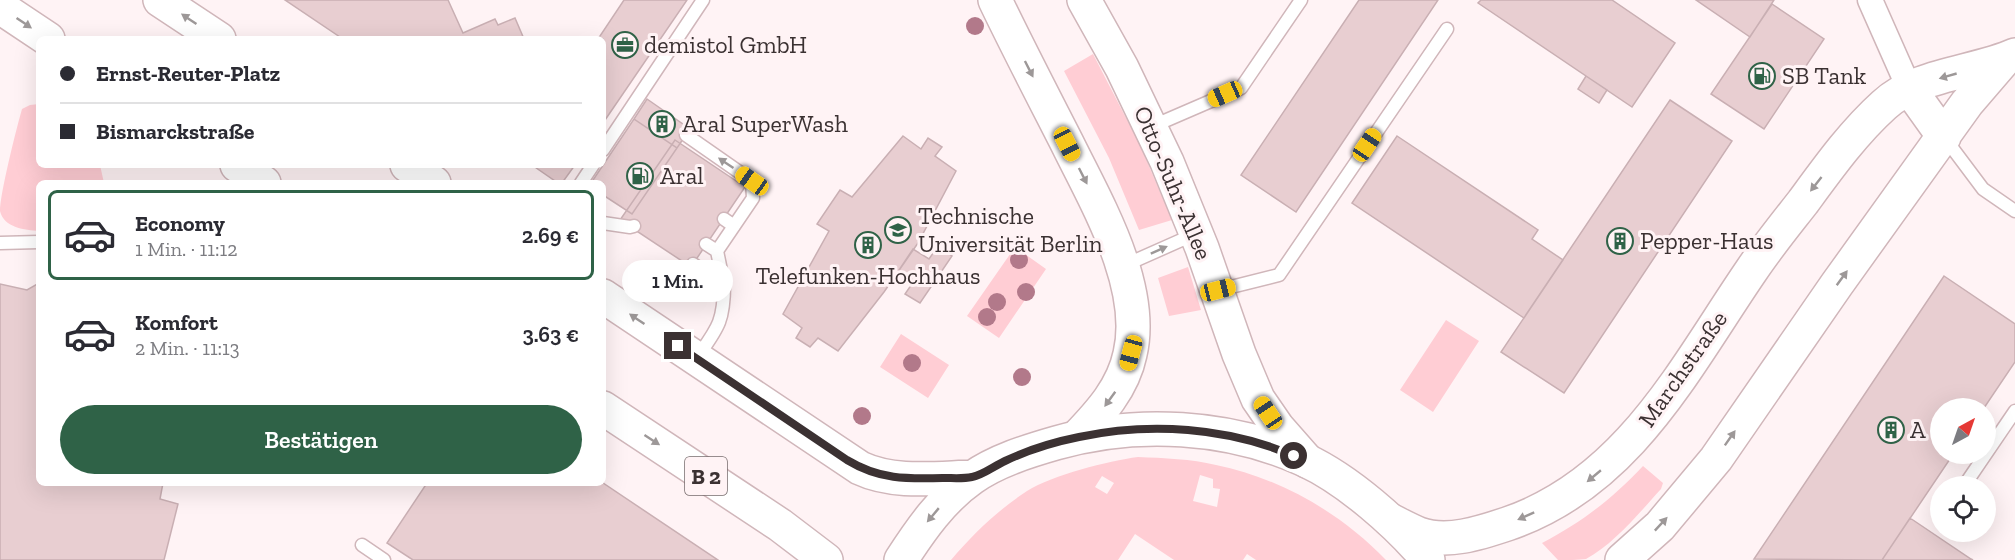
<!DOCTYPE html>
<html lang="de">
<head>
<meta charset="utf-8">
<style>
	body { margin:0; font-family:"Zilla Slab",serif; background:#f7f7f7; color:#2b2b33; height:100vh; display:flex; flex-direction:column; font-size:22px; white-space:nowrap }
	* { box-sizing:border-box; margin:0 }
	p { font-size:20px; color:#7c7c81 }
	.icon { flex:none; width:33px; height:33px; fill:none; stroke:currentColor; stroke-width:2; stroke-linecap:round; stroke-linejoin:round }
	.map { position:relative; flex:1; overflow:hidden }
	.details { position:absolute; left:36px; top:180px; width:570px; height:306px; display:flex; flex-direction:column; background:#fff; border-radius:9px; box-shadow:0 6px 24px #0002 }
	.details>* { flex:none }
	.guide { position:absolute; left:36px; top:36px; width:570px; height:132px; border-radius:9px; box-shadow:0 6px 24px #0002; display:grid; align-content:center; height:132px; padding:0 24px; background:#fff }
	.needle { width:39px; rotate:40deg }
	.controls { position:absolute; left:1930px; top:398px; display:grid; gap:12px }
	.controls a { display:grid; place-items:center; width:66px; height:66px; border-radius:50%; background:#fff; box-shadow:0 6px 24px #0002; font-size:30px }
	.end { position:absolute; width:27px; height:27px; margin:-14px; border:8px solid #3b3132; background:#fff; box-shadow:0 0 0 3px #fff }
	.from { border-radius:50% }
	.bubble { position:absolute; height:42px; border-radius:21px; background:#fff; box-shadow:0 6px 24px #0002; font-size:20px; font-weight:600; line-height:42px; text-align:center }
	.car { position:absolute; width:18px; height:36px; margin:-18px -9px; border-radius:8px; box-shadow:0 0 4px 2px #0007; background:linear-gradient(#f5c518 24%,#345 0 40%,#f5c518 0 76%,#345 0 86%,#f5c518 0) }
	.guide b { display:flex; align-items:center; gap:21px; height:57px; font-size:22px }
	.guide b+b { border-top:2px solid #e1e1e2 }
	.guide i { width:15px; height:15px; background:#2b2b33 }
	ul { padding:10px 0 0; list-style:none }
	li { display:flex; align-items:center; gap:18px; height:90px; margin:0 12px 9px; padding:0 12px; border:3px solid transparent; border-radius:9px }
	li div { flex:1 }
	li b { display:block; font-size:22px }
	li em { font-style:normal; font-weight:600 }
	li.current { border-color:#2f6247 }
	li>.icon { width:54px; height:54px; stroke-width:1.5 }
	.button { display:flex; gap:12px; margin-top:auto; padding:12px 24px }
	.button a { flex:1; height:69px; border-radius:36px; background:#2f6247; color:#fff; font-size:24px; font-weight:600; line-height:69px; text-align:center }
	.map>svg:first-child { display:block }
	.green { fill:#ffcdd4; fill-rule:evenodd }
	.building { fill:#e8ced1; stroke:#c9afb3; stroke-width:1.5 }
	.lines { fill:none; stroke-linecap:round; stroke-linejoin:round }
	.lane-casing { stroke:#d0b6ba; stroke-width:15 }
	.street-casing { stroke:#d0b6ba; stroke-width:27 }
	.secondary-casing { stroke:#d0b6ba; stroke-width:36 }
	.primary-casing { stroke:#d0b6ba; stroke-width:36 }
	.lane { stroke:#fff; stroke-width:12 }
	.street { stroke:#fff; stroke-width:24 }
	.secondary { stroke:#fff; stroke-width:33 }
	.primary { stroke:#fff; stroke-width:33 }
	.tree { fill:#b2798a }
	.oneway { fill:#9d9898 }
	.route { stroke:#3b3132; stroke-width:8 }
	.labels { text-anchor:middle; stroke-width:6; stroke-linejoin:round; paint-order:stroke }
	.shield { fill:#fff3f5; stroke:#766b6c; stroke-width:1.5 }
	.shield-label { font-size:22px; font-weight:bold; fill:#3b3132 }
	.poi-label { font-size:24px; fill:#3b3132; stroke:#fff3f5; text-anchor:start }
	.street-label { font-size:24px; fill:#3b3132; stroke:#fff3f5 }
</style>
</head>
<body>
<div class="map">
<svg width="2015" height="560" viewBox="0 0 2015 560">
	<rect width="100%" height="100%" fill="#fff3f5"/>
	<path class="green" d="M1093 54 1140 145 1172 220 1139 230 1109 158 1064 71Z
		M39 104V165H100L104 183H39V231C25 230 4 228 0 211 0 194 16 130 22 109L30 105Z
		M1015 247 1046 269 999 338 967 316Z
		M1188 267 1201 310 1169 316 1158 278Z
		M1446 320 1479 341 1433 412 1400 390Z
		M901 334 949 365 928 398 880 367Z
		M1138 457C1164 458 1191 459 1216 465 1280 478 1341 513 1386 560H1256L1247 554 1243 560H1174L1135 534 1118 560H951C973 534 998 510 1027 491 1053 475 1108 461 1138 457ZM1200 475 1213 479V488L1220 489 1217 507 1193 501ZM1102 476 1114 483 1107 494 1095 487Z
		M1643 466 1663 483 1661 489C1641 511 1613 545 1586 559 1579 560 1567 560 1558 560L1542 543C1582 522 1612 499 1643 466Z"/>
	<path class="building" d="M285 0H448L463 33 495 19 498 25 515 18 524 39H343Z
		M624 0H687L603 123V39H598Z
		M1359 0H1438L1296 212 1241 175Z
		M1481 0H1612L1675 43 1632 107 1478 3Z
		M1696 0H1774L1750 37Z
		M1772 4 1824 39 1764 129 1711 94Z
		M1586 76 1607 90 1599 103 1578 89Z
		M647 99 690 129 677 148 634 119Z
		M1670 100 1732 141 1564 393 1501 352Z
		M634 119 677 148 632 214 603 195V183H591Z
		M903 136 921 149 928 138 942 147 935 156 956 171 918 243 884 292 838 351 818 338 810 347 796 338 802 328 783 314 829 231 817 224 840 190 852 197Z
		M1397 136 1538 230 1532 239 1563 260 1524 318 1352 203Z
		M675 140 745 187 691 267 620 220Z
		M532 165H575L562 183H558Z
		M938 246 952 256 920 303 905 294 914 281 899 270 913 249 929 259Z
		M1944 276 2015 324V362L1984 408H1941V453H1954L1882 560 1754 559Z
		M39 283V483H163L160 499 178 504 164 560H0V284L27 290Z
		M427 483H603L718 560H413L387 543Z
		M1910 518 1971 559 1973 560H1882Z"/>
	<g class="lines">
		<defs>
			<path id="lane" d="M1153 126 1241 88 1301 0
				M686 135 752 181 753 198 717 251 724 285
				M1944 137 1983 189 2015 211
				M603 150 703 0
				M581 183 593 165
				M724 219 734 226
				M603 223 630 227 634 226
				M0 243 39 242
				M706 244 717 251
				M693 264 724 285C724 323 717 329 696 359
				M1123 266 1195 234
				M1219 290 1279 275 1447 29
				M1964 486 2015 411
				M362 545 384 560"/>
			<path id="street" d="M1870 0 1909 88"/>
			<path id="secondary" d="M995 0C1018 48 1043 96 1067 143 1096 202 1146 286 1130 354 1123 388 1100 413 1077 437
				M1084 0 1122 68 1167 162 1202 248 1239 354 1258 399 1278 428 1307 461
				M1909 88 1944 137
				M1390 520C1400 525 1409 530 1419 534 1447 544 1480 533 1507 524 1628 483 1684 369 1751 271 1767 247 1785 225 1803 202 1828 168 1853 133 1884 105 1917 74 1975 73 2015 55
				M1622 560 1660 526 1716 459 1837 284 1967 103 2004 60"/>
			<path id="primary" d="M160 0 219 39
				M0 7 48 39
				M237 165 264 183
				M407 165 434 183
				M603 296 860 468C894 484 936 478 973 477
				M603 408 780 525 826 560
				M901 560C921 529 942 499 972 478 996 461 1028 451 1056 443 1136 420 1229 425 1305 460 1348 480 1398 524 1428 560"/>
		</defs>
		<use href="#lane" class="lane-casing"/>
		<use href="#street" class="street-casing"/>
		<use href="#secondary" class="secondary-casing"/>
		<use href="#primary" class="primary-casing"/>
		<use href="#lane" class="lane"/>
		<use href="#street" class="street"/>
		<use href="#secondary" class="secondary"/>
		<use href="#primary" class="primary"/>
	</g>
	<g class="tree">
		<circle cx="975" cy="26" r="9"/>
		<circle cx="1019" cy="260" r="9"/>
		<circle cx="1026" cy="292" r="9"/>
		<circle cx="997" cy="302" r="9"/>
		<circle cx="987" cy="317" r="9"/>
		<circle cx="912" cy="363" r="9"/>
		<circle cx="1022" cy="377" r="9"/>
		<circle cx="862" cy="416" r="9"/>
	</g>
	<defs><path id="oneway-solid" d="M-6-.8H1V-3.2L6.5 0L1 3.2V.8H-6Z" transform="scale(1.5)"/></defs>
	<g class="oneway">
		<use href="#oneway-solid" transform="translate(189 19) rotate(-146)"/>
		<use href="#oneway-solid" transform="translate(24 23) rotate(34)"/>
		<use href="#oneway-solid" transform="translate(1029 69) rotate(63)"/>
		<use href="#oneway-solid" transform="translate(1948 76) rotate(164)"/>
		<use href="#oneway-solid" transform="translate(726 163) rotate(-146)"/>
		<use href="#oneway-solid" transform="translate(1083 176) rotate(63)"/>
		<use href="#oneway-solid" transform="translate(1816 184) rotate(128)"/>
		<use href="#oneway-solid" transform="translate(1159 250) rotate(-24)"/>
		<use href="#oneway-solid" transform="translate(1842 278) rotate(-54)"/>
		<use href="#oneway-solid" transform="translate(637 319) rotate(-146)"/>
		<use href="#oneway-solid" transform="translate(1110 399) rotate(126)"/>
		<use href="#oneway-solid" transform="translate(1730 438) rotate(-55)"/>
		<use href="#oneway-solid" transform="translate(652 440) rotate(33)"/>
		<use href="#oneway-solid" transform="translate(1594 476) rotate(140)"/>
		<use href="#oneway-solid" transform="translate(933 515) rotate(130)"/>
		<use href="#oneway-solid" transform="translate(1526 516) rotate(156)"/>
		<use href="#oneway-solid" transform="translate(1661 524) rotate(-47)"/>
	</g>
	<g class="lines">
		<path class="route" d="M678 346 847 460C880 480 907 479 944 478 953 478 963 479 972 477 983 475 994 466 1005 461 1028 450 1054 442 1079 437 1149 422 1228 427 1294 456"/>
	</g>
	<defs>
		<symbol id="office-ring" viewBox="-11 -11 22 22"><circle r="9.5" fill="#fff3f5" stroke="#2f6247" stroke-width="1.5"/><path d="M-6-3h4V-5.5h4V-3h4V5H-6ZM-1-4.5V-3h2v-1.5ZM-6 0V1H6V0Z" fill="#2f6247"/></symbol>
		<symbol id="fuel-ring" viewBox="-11 -11 22 22"><circle r="9.5" fill="#fff3f5" stroke="#2f6247" stroke-width="1.5"/><path d="M-5.5-6h7V0h2V4h1.3V-2.5L3-4.5l.8-.8L6-3V5H2.5V1h-1V6h-7ZM-4.2-4.7v3.2H.2V-4.7Z" fill="#2f6247"/></symbol>
		<symbol id="building-ring" viewBox="-11 -11 22 22"><circle r="9.5" fill="#fff3f5" stroke="#2f6247" stroke-width="1.5"/><path d="M-4-6H4V6H1V3H-1V6H-4ZM-2.5-4.3h1.7v1.8h-1.7ZM.8-4.3h1.7v1.8H.8ZM-2.5-1h1.7V.8h-1.7ZM.8-1h1.7V.8H.8Z" fill="#2f6247"/></symbol>
		<symbol id="university-ring" viewBox="-11 -11 22 22"><circle r="9.5" fill="#fff3f5" stroke="#2f6247" stroke-width="1.5"/><path d="M0-5L7-2L0 1L-7-2ZM-4 1L0 2.5L4 1V4Q0 6-4 4Z" fill="#2f6247"/></symbol>
	</defs>
	<g fill-rule="evenodd">
		<use href="#office-ring" x="610" y="30" width="30" height="30"/>
		<use href="#fuel-ring" x="1747" y="61" width="30" height="30"/>
		<use href="#building-ring" x="647" y="109" width="30" height="30"/>
		<use href="#fuel-ring" x="625" y="161" width="30" height="30"/>
		<use href="#university-ring" x="883" y="215" width="30" height="30"/>
		<use href="#building-ring" x="1605" y="226" width="30" height="30"/>
		<use href="#building-ring" x="853" y="230" width="30" height="30"/>
		<use href="#building-ring" x="1876" y="415" width="30" height="30"/>
	</g>
	<g class="labels">
		<rect class="shield" x="685" y="457" width="42" height="38" rx="4.5"/>
		<g class="shield-label">
			<text x="706" y="484">B 2</text>
		</g>
		<g class="poi-label">
			<text x="644" y="53">demistol GmbH</text>
			<text x="1782" y="84">SB Tank</text>
			<text x="682" y="132">Aral SuperWash</text>
			<text x="660" y="184">Aral</text>
			<text x="918" y="224">Technische<tspan x="918" dy="28">Universität Berlin</tspan></text>
			<text x="1640" y="249">Pepper-Haus</text>
			<text x="868" y="284" text-anchor="middle">Telefunken-Hochhaus</text>
			<text x="1910" y="438">A</text>
		</g>
		<g class="street-label">
			<text transform="translate(1173 183) rotate(67)" y="8">Otto-Suhr-Allee</text>
			<text transform="translate(1683 369) rotate(-55)" y="8">Marchstraße</text>
		</g>
	</g>
</svg>
<div class="controls">
<a><svg class="needle" viewBox="-14 -14 28 28"><path d="M0-13l5 13h-10z" fill="#e53935"/><path d="M0 13l5-13h-10z" fill="#7c7c81"/></svg></a>
<a><svg class="icon" aria-label="locate" viewBox="0 0 24 24"><circle cx="12" cy="12" r="6"/><path d="M12 2v4M12 18v4M2 12h4M18 12h4"/></svg></a>
</div>
<i class="end from" style="left:1294px;top:456px"></i>
<i class="end" style="left:678px;top:346px"></i>
<div class="bubble" style="left:622px;top:260px;width:111px">1 Min.</div>
<i class="car" style="left:1225px;top:94px;rotate:246deg"></i>
<i class="car" style="left:1067px;top:144px;rotate:153deg"></i>
<i class="car" style="left:1367px;top:145px;rotate:34deg"></i>
<i class="car" style="left:752px;top:181px;rotate:305deg"></i>
<i class="car" style="left:1218px;top:290px;rotate:76deg"></i>
<i class="car" style="left:1131px;top:353px;rotate:195deg"></i>
<i class="car" style="left:1268px;top:413px;rotate:326deg"></i>
<div class="guide">
<b><i class="from"></i>Ernst-Reuter-Platz</b>
<b><i></i>Bismarckstraße</b>
</div>
<section class="details">
<ul>
<li class="current"><svg class="icon" aria-label="car" viewBox="0 0 24 24"><path d="M5 17H2v-5l4-1 3-4h7l3 4 3 1v5h-3M9 17h6M6 11h13"/><circle cx="7" cy="17" r="2"/><circle cx="17" cy="17" r="2"/></svg><div><b>Economy</b><p>1 Min. · 11:12</p></div><em>2.69 €</em></li>
<li><svg class="icon" aria-label="car" viewBox="0 0 24 24"><path d="M5 17H2v-5l4-1 3-4h7l3 4 3 1v5h-3M9 17h6M6 11h13"/><circle cx="7" cy="17" r="2"/><circle cx="17" cy="17" r="2"/></svg><div><b>Komfort</b><p>2 Min. · 11:13</p></div><em>3.63 €</em></li>
</ul>
<div class="button"><a>Bestätigen</a></div>
</section>
</div>
</body>
</html>
